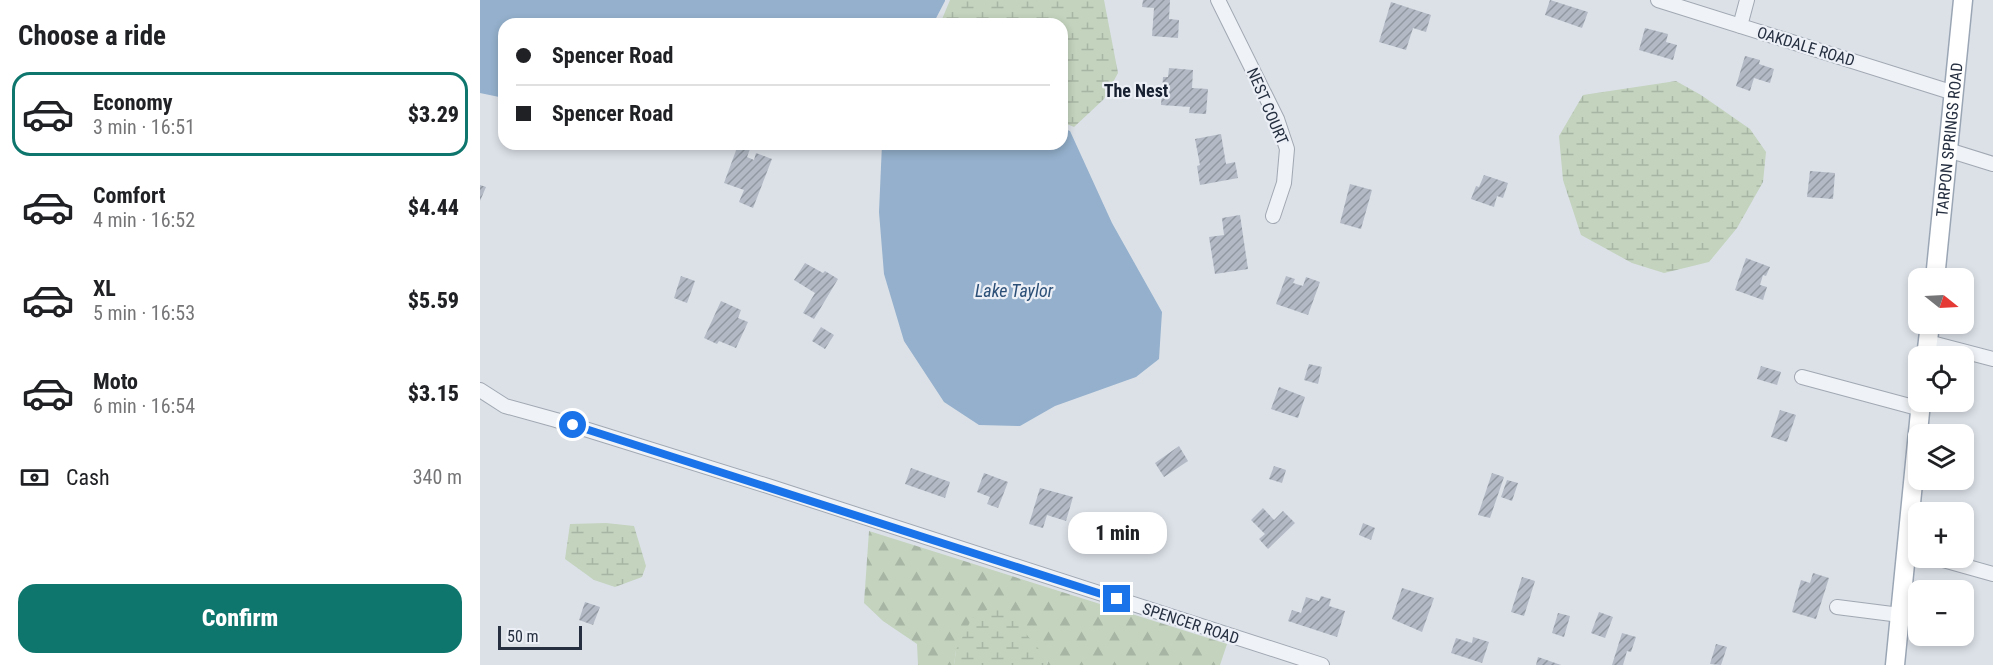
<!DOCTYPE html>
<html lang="en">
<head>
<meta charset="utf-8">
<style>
	body { margin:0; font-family:"Roboto Condensed",sans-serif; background:#f6f6f6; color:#202124; height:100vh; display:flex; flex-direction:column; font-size:22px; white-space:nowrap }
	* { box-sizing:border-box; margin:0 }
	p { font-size:20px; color:#757577 }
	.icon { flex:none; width:33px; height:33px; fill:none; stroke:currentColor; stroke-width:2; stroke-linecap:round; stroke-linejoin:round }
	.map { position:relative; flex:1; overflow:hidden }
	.panel { display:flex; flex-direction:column; background:#fff; width:480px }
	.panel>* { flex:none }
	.top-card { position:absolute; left:18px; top:18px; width:570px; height:132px; border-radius:18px; box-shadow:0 3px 9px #0003; display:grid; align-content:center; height:132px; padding:0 18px; background:#fff }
	.needle { width:39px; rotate:108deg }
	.tools { position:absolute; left:1428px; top:268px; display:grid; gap:12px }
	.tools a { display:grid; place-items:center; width:66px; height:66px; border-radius:12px; background:#fff; box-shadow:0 3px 9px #0003; font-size:30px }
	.scale { position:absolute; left:18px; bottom:15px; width:84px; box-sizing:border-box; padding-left:6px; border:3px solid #252f40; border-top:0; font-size:16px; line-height:21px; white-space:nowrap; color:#252f40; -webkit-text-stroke:4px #ecf0f6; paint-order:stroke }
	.end { position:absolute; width:27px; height:27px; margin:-14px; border:8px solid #1a73e8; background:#fff; box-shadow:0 0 0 3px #fff }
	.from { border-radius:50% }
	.bubble { position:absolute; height:42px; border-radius:18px; background:#fff; box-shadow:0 3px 9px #0003; font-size:20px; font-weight:800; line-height:42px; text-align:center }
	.top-card b { display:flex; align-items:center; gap:21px; height:57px; font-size:22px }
	.top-card b+b { border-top:2px solid #e0e0e0 }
	.top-card i { width:15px; height:15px; background:#202124 }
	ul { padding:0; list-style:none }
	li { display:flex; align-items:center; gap:18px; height:84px; margin:0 12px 9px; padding:0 6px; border:3px solid transparent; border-radius:18px }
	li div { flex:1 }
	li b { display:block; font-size:22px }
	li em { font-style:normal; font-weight:800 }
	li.current { border-color:#0f766e }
	li>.icon { width:54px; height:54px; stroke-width:1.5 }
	h2 { padding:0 18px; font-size:27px; line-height:72px }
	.pay { display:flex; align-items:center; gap:15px; height:66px; padding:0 18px; font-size:22px }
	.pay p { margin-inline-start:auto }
	.action { display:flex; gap:12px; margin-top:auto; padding:12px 18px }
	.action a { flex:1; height:69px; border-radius:18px; background:#0f766e; color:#fff; font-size:24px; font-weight:800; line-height:69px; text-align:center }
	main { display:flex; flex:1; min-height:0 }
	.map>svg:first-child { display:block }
	.forest { fill:url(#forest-firs) }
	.wetland { fill:url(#wetland-marsh) }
	.water { fill:#94b0cc }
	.building { fill:url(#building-hatch) }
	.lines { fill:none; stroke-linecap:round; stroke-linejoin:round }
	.minor-casing { stroke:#a1a8b2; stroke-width:16 }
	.major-casing { stroke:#9ba6b5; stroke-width:21 }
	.minor { stroke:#eff2f6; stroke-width:14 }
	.major { stroke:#fff; stroke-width:18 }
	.route { stroke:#1a73e8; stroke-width:8 }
	.labels { text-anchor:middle; stroke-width:4.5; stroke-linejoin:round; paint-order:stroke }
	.street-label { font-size:16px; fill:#252f40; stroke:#ecf0f6 }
	.neighbourhood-label { font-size:18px; font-weight:bold; fill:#172030; stroke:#ecf0f6 }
	.water-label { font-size:18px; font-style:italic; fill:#2c4f77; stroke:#ecf0f6 }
</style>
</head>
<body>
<main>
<section class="panel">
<h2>Choose a ride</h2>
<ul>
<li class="current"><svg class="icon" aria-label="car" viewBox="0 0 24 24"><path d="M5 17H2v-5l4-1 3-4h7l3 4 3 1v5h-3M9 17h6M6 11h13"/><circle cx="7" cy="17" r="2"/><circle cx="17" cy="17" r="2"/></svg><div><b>Economy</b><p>3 min · 16:51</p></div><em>$3.29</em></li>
<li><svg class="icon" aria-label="car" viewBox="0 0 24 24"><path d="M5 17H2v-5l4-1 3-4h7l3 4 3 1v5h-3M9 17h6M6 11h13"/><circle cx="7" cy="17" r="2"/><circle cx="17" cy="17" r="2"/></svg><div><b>Comfort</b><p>4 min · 16:52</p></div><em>$4.44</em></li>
<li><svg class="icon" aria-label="car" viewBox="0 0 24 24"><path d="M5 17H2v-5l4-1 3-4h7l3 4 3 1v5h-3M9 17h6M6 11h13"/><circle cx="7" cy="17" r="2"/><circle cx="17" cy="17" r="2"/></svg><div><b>XL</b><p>5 min · 16:53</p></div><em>$5.59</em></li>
<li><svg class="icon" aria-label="car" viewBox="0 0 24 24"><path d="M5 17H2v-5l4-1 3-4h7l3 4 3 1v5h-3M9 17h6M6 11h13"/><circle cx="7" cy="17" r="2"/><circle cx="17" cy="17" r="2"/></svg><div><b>Moto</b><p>6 min · 16:54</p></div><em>$3.15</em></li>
</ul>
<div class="pay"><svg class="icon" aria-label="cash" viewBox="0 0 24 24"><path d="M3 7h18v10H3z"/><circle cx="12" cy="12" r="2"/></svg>Cash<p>340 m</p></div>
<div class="action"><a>Confirm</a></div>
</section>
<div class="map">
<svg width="1513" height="665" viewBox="0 0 1513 665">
	<defs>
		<pattern id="forest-firs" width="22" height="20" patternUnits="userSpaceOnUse" patternTransform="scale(1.5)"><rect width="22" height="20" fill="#c3d3bd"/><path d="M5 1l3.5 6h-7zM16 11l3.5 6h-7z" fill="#a7b5a4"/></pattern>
		<pattern id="wetland-marsh" width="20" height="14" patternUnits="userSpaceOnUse" patternTransform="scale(1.5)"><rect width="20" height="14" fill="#c3d3bd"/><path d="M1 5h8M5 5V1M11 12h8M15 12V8" fill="none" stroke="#a7b5a4"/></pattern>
		<pattern id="building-hatch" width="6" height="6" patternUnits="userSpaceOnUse" patternTransform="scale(1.5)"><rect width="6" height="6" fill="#b3bac5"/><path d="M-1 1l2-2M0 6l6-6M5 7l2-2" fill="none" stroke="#9198a1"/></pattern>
	</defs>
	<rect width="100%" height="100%" fill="#dce1e8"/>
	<path class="forest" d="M389 531 747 644 740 665H567L568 660 476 650 474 665H438L437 644 403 621 384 603Z"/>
	<path class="wetland" d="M470 0H624L638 73 624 99 594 127 582 122V24H460Z
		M1196 81 1221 95 1270 129 1286 152 1283 182 1257 228 1229 262 1184 273 1152 263 1101 235 1083 180 1079 136 1103 95Z
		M126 523 154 526 166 566 162 577 135 587 114 580 85 559 90 524Z
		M520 603 568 660 567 665H474L476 650 492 618Z"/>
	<path class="water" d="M0 0H465V1L453 24H24V98L0 93Z
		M582 128 590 131 632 223 682 312 679 359 656 377 575 406 540 426 499 425 464 402 424 341 404 274 399 212 402 144H582Z"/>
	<path class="building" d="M663 0H690L689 19 699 20 698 38 672 36 674 8 662 7Z
		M1070 0 1108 12 1102 28 1065 15Z
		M911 2 951 15 946 32 933 28 926 50 899 42Z
		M1165 28 1188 34 1186 42 1197 45 1193 60 1159 50Z
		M1265 56 1280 60 1279 64 1294 69 1290 83 1274 78 1270 91 1256 86Z
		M689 68 713 70 712 88 728 89 726 114 709 113 710 107 681 105 683 77H688Z
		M741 134 746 164 755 162 758 178 720 185 717 166 720 165 715 139Z
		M258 145 270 149 267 157 274 160 276 153 292 159 273 208 259 202 264 190 244 183Z
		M1330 171 1355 173 1353 199 1327 197Z
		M1004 175 1028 183 1023 198 1017 196 1014 207 991 199 996 186 999 187Z
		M870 184 892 190 881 229 860 223Z
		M0 185 6 187 0 201Z
		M760 215 768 269 735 274 729 237 744 235 742 218Z
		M1266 258 1290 267 1286 276 1283 275 1280 285 1287 287 1283 300 1255 290Z
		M325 263 343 273 345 271 358 279 334 319 323 313 335 293 314 280Z
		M201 276 215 281 207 303 194 298Z
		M806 276 815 279 813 283 823 286 826 277 840 282 828 315 796 304Z
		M241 301 261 310 258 318 268 322 256 348 239 341 237 344 224 338Z
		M341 327 354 335 345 349 332 341Z
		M829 364 842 367 838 384 824 380Z
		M1281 366 1301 372 1297 385 1277 379Z
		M799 387 825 397 818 418 791 409Z
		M1300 410 1316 415 1307 442 1291 437Z
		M699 446 708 461 684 477 675 463Z
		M794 466 806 470 802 483 789 479Z
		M431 468 470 482 465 498 425 484Z
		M504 473 528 482 518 508 507 504 510 497 497 492Z
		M1012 473 1024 477 1010 518 998 515Z
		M1027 480 1038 483 1032 501 1021 497Z
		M560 488 593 497 586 521 567 515 563 528 549 524Z
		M783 508 794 520 803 511 815 523 788 549 779 539 785 534 771 520Z
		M883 523 895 528 891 540 879 535Z
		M1333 573 1349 578 1336 619 1312 612 1321 580 1330 583Z
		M1042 577 1055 581 1044 616 1031 612Z
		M922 588 954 598 942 632 912 619Z
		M841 596 851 599 849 606 865 611 857 637 808 621 812 610 821 613 826 597 839 601Z
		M105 602 120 607 113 625 99 620Z
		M1119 612 1133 617 1125 638 1111 633Z
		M1078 613 1090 616 1084 637 1072 633Z
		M1142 633 1156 637 1151 652 1147 651 1143 665H1132Z
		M993 637 1009 642 1002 663 971 653 976 638 992 643Z
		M1236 644 1247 647 1241 665 1230 664Z
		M1058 657 1081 665H1056Z"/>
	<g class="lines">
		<defs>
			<path id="minor" d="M738 0 797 119 807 149 804 183 793 216
				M1178 0 1474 93
				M1260 26 1267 0
				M1468 150 1513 164
				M1448 342 1513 359
				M1322 377 1441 409
				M0 390 25 406 76 420 291 487 842 665
				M1456 558 1513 574
				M1357 607 1420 615"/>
			<g id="major">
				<path id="s1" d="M1455 279 1483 0"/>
				<path d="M1446 357 1450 324"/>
				<path d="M1415 665 1441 402"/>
			</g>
		</defs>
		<use href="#minor" class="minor-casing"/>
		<use href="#major" class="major-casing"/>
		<use href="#minor" class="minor"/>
		<use href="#major" class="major"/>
	</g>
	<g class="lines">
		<path class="route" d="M93 425 637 599"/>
	</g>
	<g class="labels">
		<g class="street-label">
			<text transform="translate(1326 46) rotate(17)" y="6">OAKDALE ROAD</text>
			<text transform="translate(788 106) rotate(67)" y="6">NEST COURT</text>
			<text dy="6" stroke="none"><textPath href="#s1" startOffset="140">TARPON SPRINGS ROAD</textPath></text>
			<text transform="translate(711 623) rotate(18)" y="6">SPENCER ROAD</text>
		</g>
		<g class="neighbourhood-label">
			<text x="656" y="97">The Nest</text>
		</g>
		<g class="water-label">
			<text x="534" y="297">Lake Taylor</text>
		</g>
	</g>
</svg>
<div class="tools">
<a><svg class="needle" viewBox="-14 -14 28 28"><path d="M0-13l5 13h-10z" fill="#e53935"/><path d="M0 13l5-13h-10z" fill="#757577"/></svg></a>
<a><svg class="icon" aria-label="locate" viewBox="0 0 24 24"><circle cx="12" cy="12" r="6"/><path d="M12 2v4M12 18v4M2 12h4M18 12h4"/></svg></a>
<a><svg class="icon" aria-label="layers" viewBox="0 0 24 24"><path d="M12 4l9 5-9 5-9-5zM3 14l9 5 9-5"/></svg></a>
<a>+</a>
<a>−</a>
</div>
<div class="scale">50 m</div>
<i class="end from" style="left:93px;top:425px"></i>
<i class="end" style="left:637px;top:599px"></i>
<div class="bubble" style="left:588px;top:512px;width:99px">1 min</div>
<div class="top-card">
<b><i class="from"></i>Spencer Road</b>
<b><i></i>Spencer Road</b>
</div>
</div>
</main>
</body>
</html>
